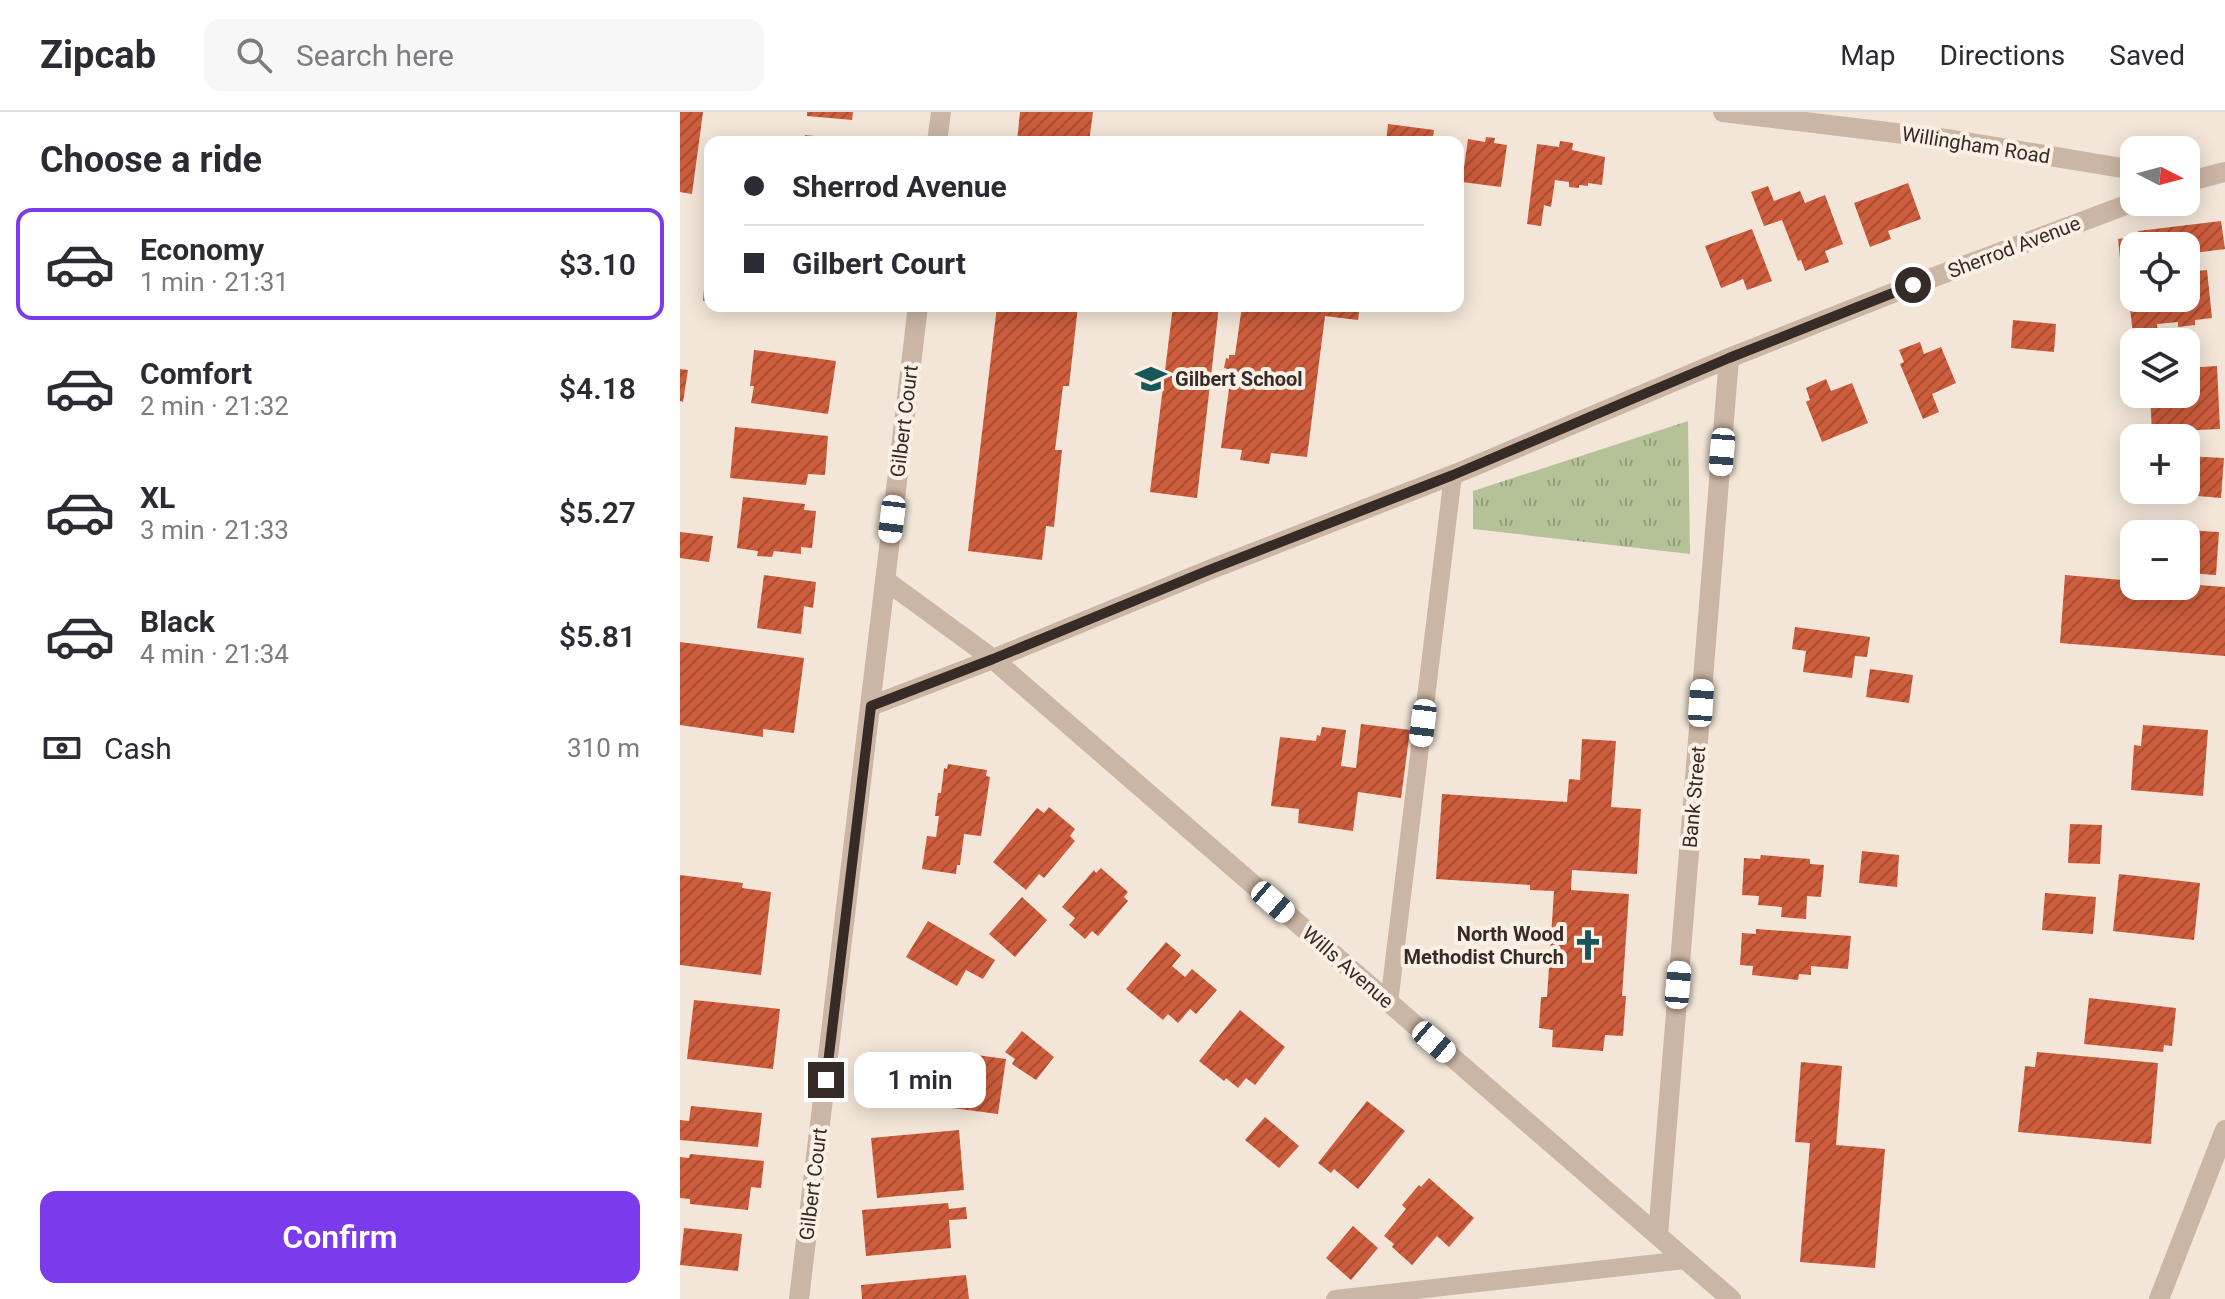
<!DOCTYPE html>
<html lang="en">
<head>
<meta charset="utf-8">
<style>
	body { margin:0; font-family:Roboto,sans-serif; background:#f7f7f7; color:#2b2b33; height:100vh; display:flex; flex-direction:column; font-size:30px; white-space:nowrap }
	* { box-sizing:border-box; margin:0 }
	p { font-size:26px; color:#7c7c81 }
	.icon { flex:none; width:44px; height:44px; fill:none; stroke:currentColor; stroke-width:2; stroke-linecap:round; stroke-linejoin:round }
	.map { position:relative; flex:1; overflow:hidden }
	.sheet { display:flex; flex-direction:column; background:#fff; width:680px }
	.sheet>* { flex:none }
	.banner { position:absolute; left:24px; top:24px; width:760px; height:176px; border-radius:16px; box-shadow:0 4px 20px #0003; display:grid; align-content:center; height:176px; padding:0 40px; background:#fff }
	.needle { width:52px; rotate:96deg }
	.tools { position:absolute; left:1440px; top:24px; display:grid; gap:16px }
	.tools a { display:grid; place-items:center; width:80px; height:80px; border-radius:16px; background:#fff; box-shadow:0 4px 20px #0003; font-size:40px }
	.end { position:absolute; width:36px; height:36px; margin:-18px; border:10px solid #362b26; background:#fff; box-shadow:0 0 0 4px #fff }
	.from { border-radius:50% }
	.bubble { position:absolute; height:56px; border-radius:16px; background:#fff; box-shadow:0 4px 20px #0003; font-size:26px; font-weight:600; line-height:56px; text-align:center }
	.car { position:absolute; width:24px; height:48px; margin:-24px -12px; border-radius:10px; box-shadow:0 0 6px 2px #0007; background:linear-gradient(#fff 24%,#345 0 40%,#fff 0 76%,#345 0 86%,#fff 0) }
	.banner b { display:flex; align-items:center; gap:28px; height:76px; font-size:30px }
	.banner b+b { border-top:2px solid #e1e1e2 }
	.banner i { width:20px; height:20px; background:#2b2b33 }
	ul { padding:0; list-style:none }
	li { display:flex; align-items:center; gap:24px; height:112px; margin:0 16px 12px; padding:0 24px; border:4px solid transparent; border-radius:16px }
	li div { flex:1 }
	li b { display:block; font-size:30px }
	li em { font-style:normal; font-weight:600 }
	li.active { border-color:#7c3aed }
	li>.icon { width:72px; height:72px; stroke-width:1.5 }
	h2 { padding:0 40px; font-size:36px; line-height:96px }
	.pay { display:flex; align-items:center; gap:20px; height:88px; padding:0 40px; font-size:30px }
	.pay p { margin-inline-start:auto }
	.action { display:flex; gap:16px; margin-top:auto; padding:16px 40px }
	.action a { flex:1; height:92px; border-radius:16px; background:#7c3aed; color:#fff; font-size:32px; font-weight:600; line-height:92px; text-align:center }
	header { display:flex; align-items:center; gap:48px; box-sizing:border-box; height:112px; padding:0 40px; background:#fff; border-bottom:2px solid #e1e1e2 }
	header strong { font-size:38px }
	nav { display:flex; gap:44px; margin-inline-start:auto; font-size:28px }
	.search { width:560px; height:72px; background:#f7f7f7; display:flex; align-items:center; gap:20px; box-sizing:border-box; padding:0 28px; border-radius:16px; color:#7c7c81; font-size:30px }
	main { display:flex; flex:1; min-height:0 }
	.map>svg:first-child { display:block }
	.grass { fill:url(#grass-tufts) }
	.building { fill:url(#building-hatch) }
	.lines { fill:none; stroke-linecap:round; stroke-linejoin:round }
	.service { stroke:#cbb5a4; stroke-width:18 }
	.minor { stroke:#cbb5a4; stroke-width:20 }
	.tertiary { stroke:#cbb5a4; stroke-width:20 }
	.route { stroke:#362b26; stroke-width:10 }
	.labels { text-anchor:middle; stroke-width:8; stroke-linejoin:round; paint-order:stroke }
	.street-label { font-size:20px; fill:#362b26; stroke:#faf0e5 }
	.poi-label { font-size:20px; font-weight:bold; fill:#362b26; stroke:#faf0e5; text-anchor:start }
</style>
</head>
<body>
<header>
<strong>Zipcab</strong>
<div class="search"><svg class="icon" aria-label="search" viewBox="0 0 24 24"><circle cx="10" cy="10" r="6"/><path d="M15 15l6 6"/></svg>Search here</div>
<nav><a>Map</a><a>Directions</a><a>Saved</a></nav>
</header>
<main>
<section class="sheet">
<h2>Choose a ride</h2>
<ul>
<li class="active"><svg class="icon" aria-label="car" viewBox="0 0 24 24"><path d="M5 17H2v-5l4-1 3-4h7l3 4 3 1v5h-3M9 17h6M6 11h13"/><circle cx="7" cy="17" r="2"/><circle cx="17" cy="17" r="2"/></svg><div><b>Economy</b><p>1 min · 21:31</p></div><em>$3.10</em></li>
<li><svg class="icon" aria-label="car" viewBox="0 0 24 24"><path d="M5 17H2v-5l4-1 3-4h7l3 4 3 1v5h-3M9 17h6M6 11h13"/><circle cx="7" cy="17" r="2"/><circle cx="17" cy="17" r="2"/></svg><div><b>Comfort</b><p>2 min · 21:32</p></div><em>$4.18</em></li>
<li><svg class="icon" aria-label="car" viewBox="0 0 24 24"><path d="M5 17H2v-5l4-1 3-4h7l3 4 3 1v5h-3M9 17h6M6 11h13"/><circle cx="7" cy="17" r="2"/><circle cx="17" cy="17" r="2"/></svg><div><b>XL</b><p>3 min · 21:33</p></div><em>$5.27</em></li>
<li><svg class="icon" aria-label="car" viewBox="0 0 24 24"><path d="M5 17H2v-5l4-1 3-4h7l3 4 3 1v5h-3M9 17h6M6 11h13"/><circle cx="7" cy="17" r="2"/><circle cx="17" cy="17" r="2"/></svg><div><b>Black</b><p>4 min · 21:34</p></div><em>$5.81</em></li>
</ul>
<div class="pay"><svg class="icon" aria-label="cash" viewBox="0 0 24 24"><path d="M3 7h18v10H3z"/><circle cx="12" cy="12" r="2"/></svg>Cash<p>310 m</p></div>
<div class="action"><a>Confirm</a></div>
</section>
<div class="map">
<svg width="1545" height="1187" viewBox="0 0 1545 1187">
	<defs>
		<pattern id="grass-tufts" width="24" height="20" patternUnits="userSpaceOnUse" patternTransform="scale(2)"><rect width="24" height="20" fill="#b5c298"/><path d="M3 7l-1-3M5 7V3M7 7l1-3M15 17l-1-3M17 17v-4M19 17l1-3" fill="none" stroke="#949e7c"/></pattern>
		<pattern id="building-hatch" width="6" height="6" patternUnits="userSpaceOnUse" patternTransform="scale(2)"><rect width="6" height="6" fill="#cd5d3c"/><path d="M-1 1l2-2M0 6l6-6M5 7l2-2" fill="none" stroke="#a74d32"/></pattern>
	</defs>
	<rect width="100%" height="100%" fill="#f3e6d8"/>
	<path class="grass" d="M1008 309 1010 442 793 417V379Z"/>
	<path class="building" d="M0 0H23L12 82 0 80Z
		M127 0H173L172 8 127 4Z
		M340 0H413L409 30H337Z
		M708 12 754 18 753 25 766 26V30H706Z
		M125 23 170 28V30H125Z
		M806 25 815 26 814 31 827 33 821 75 782 70 788 27 805 30Z
		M880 29 893 31 892 38 925 45 922 73 908 71V74L899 73V76L889 75V70L875 68 871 95 864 93 861 114 847 112 857 32 879 35Z
		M1228 71 1241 107 1208 119 1211 127 1190 135 1174 91Z
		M1088 74 1094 89 1120 79 1125 91 1145 83 1163 132 1145 139 1149 150 1125 159 1121 148 1118 149 1102 108 1084 114 1071 80Z
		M1541 109 1545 137 1506 142V134H1454V145L1440 146 1438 127 1458 124V119Z
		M1072 117 1092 169 1067 178 1063 167 1041 176 1025 134Z
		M26 153H30V189H23Z
		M1527 158 1532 206 1515 208V213L1498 215V210L1477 212 1478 224 1463 226V221L1453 222 1447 171H1454V186H1506V160Z
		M317 194H398L389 274H383L375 338H382L374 415 366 414 362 448 288 439Z
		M493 194H539L517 386 470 380Z
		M562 194H680L678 208 645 204 627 345 591 341 589 352 560 348 562 338 541 336 551 262 548 261V257L544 256 546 246 549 247V243H555Z
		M1333 208 1376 212 1374 240 1331 236Z
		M1240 230 1244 242 1261 235 1276 271 1252 282 1259 300 1243 307 1220 252 1224 250 1219 238Z
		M74 238 156 249 148 302 71 291 74 274H70Z
		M1537 254 1540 317 1472 320 1470 282H1506V256Z
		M0 257 8 258 3 290 0 289Z
		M1146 267 1151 279 1172 271 1188 311 1142 330 1126 290 1130 288 1126 276Z
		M55 315 148 324 145 363 128 362 126 373 50 366Z
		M1506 344 1544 346 1541 386 1471 380V378H1506Z
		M63 385 125 392 124 398 136 399 132 436 121 435V442L94 439 92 445 77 444 78 439 57 436Z
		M1487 417 1539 420 1536 463 1506 461V422H1486Z
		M0 420 33 424 29 450 0 446Z
		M84 463 136 470 133 496 124 494 121 522 77 516Z
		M1385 463 1454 469V474L1506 472 1545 475V544L1380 531Z
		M1115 515 1190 525 1187 545 1175 544 1172 566 1123 560 1126 539 1112 537Z
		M0 530 124 546 114 621 83 617V625L0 613Z
		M1190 557 1233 563 1229 591 1186 585Z
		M681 612 730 618 721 686 678 680 673 719 618 711 619 697 591 694 600 625 636 629 637 623 640 624 642 615 666 618 661 654 676 656Z
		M1463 613 1528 618 1523 684 1451 678 1454 633 1461 634Z
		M902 627 936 629 931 695 961 697 957 762 892 758 891 778 949 782 942 884H946L943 924 925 923 923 939 872 935 873 918 859 916 861 885H867L874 779 850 778V773L756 767 762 682 887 690 889 667 900 668Z
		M268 652 307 658 306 664 310 665 301 724 284 722 280 753H277L276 762 242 757 247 724 256 725 259 704H255L258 681H261L264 656 267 657Z
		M369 695 395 717 390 724 395 729 364 766 359 762 346 778 313 750 357 696 364 701Z
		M1390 712 1422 713 1420 752 1388 751Z
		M1182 739 1219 743 1217 775 1179 771Z
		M1081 743 1130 747V752L1144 753 1141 785 1127 784 1126 807 1101 805 1102 795 1078 793 1079 784 1062 783 1064 746 1080 747Z
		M421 756 448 780 444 785 448 789 418 824 412 819 405 827 389 813 395 806 382 795 414 758 416 761Z
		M1439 762 1520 771 1514 828 1433 819Z
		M0 763 63 771 62 776 91 780 81 863 0 853Z
		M1365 781 1416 785 1413 822 1362 818Z
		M342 785 367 808 335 845 309 822Z
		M248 809 315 848 303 867 286 858 277 874 226 845Z
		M1076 817 1171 824 1168 857 1131 854V863L1119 862 1118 868 1072 863 1073 854 1060 853 1062 821 1076 822Z
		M486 830 501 843 492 854 505 865 512 857 537 878 516 902 510 897 498 911 488 902 483 908 446 877Z
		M1409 886 1496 896 1492 934 1484 933 1483 940 1404 932Z
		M14 888 100 897 93 957 7 947Z
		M560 898 605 935 575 973 566 966 558 976 546 966 544 969 519 949Z
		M342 919 374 945 356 968 332 952 335 947 325 940Z
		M274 940 326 947 318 1002 218 989 223 944 272 950Z
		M1357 940 1478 951 1471 1032 1338 1020 1345 954 1355 955Z
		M1121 950 1162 954 1156 1033 1205 1037 1195 1156 1120 1150 1130 1031 1115 1030Z
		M687 989 725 1019 678 1077 654 1057 651 1061 638 1051Z
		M11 994 82 1001 78 1035 0 1028V1008L9 1009Z
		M585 1005 619 1034 599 1056 565 1028Z
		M279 1018 284 1078 197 1086 191 1026Z
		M10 1042 84 1049 81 1076 71 1075 68 1098 10 1092V1087L0 1086V1045L9 1046Z
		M749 1066 794 1106 769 1135 757 1124 732 1153 712 1135 714 1132 704 1124 726 1097 722 1093 739 1073 741 1075Z
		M268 1091 269 1097 286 1095 287 1107 269 1108 271 1136 186 1144 182 1098Z
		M673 1114 698 1136 671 1168 646 1146Z
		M4 1116 62 1122 58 1159 0 1153Z
		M286 1163 289 1187H182L181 1173Z"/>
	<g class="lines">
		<path class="service" d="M709 891 773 363
			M655 1187 1005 1148"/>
		<path class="minor" d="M1043 0 1274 28 1454 58
			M257 30 261 0
			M1506 70 1545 60
			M205 468 313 547 1051 1187
			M191 594 313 547 529 458 785 358 1049 246 1233 173 1454 90
			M978 1123 1049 246
			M119 1187 238 194"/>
		<path class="tertiary" d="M1479 1187 1545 1018"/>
	</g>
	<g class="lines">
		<path class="route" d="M146 968 191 594 313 547 529 458 773 363 1049 246 1233 173"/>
	</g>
	<defs>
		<symbol id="school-bare" viewBox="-9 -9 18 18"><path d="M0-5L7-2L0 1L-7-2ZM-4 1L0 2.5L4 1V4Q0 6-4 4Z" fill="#19565a" stroke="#faf0e5" stroke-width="2.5" paint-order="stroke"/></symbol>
		<symbol id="church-bare" viewBox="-9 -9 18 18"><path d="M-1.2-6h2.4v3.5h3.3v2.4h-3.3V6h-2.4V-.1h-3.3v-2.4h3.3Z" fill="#19565a" stroke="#faf0e5" stroke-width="2.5" paint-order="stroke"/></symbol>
	</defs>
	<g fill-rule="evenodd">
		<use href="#school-bare" x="449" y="245" width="44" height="44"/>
		<use href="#church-bare" x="886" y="811" width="44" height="44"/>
	</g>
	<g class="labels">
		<g class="street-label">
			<text transform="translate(1296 33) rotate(9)" y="7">Willingham Road</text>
			<text transform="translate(1334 135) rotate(-21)" y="7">Sherrod Avenue</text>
			<text transform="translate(224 309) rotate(-83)" y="7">Gilbert Court</text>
			<text transform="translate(1014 685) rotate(-85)" y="7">Bank Street</text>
			<text transform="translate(668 855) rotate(41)" y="7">Wills Avenue</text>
			<text transform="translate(133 1072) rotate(-83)" y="7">Gilbert Court</text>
		</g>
		<g class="poi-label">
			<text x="495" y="274">Gilbert School</text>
			<text x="884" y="829" text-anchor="end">North Wood<tspan x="884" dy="23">Methodist Church</tspan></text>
		</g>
	</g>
</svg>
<div class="tools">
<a><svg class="needle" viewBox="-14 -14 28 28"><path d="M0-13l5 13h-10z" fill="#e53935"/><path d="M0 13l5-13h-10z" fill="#7c7c81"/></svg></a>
<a><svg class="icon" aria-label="locate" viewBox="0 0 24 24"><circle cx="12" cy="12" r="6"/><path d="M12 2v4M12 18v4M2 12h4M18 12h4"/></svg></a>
<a><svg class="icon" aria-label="layers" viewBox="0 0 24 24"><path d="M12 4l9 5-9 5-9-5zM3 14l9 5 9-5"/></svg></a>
<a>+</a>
<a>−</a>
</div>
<i class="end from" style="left:1233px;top:173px"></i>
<i class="end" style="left:146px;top:968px"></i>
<div class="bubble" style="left:174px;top:940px;width:132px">1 min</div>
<i class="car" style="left:1042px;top:340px;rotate:185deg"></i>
<i class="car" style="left:212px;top:407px;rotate:187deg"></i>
<i class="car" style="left:1021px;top:591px;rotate:4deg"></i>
<i class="car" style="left:743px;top:611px;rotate:187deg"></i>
<i class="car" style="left:593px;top:790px;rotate:131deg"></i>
<i class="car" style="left:998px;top:873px;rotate:5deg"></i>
<i class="car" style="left:754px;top:930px;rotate:131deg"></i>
<div class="banner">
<b><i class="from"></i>Sherrod Avenue</b>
<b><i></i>Gilbert Court</b>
</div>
</div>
</main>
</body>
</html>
